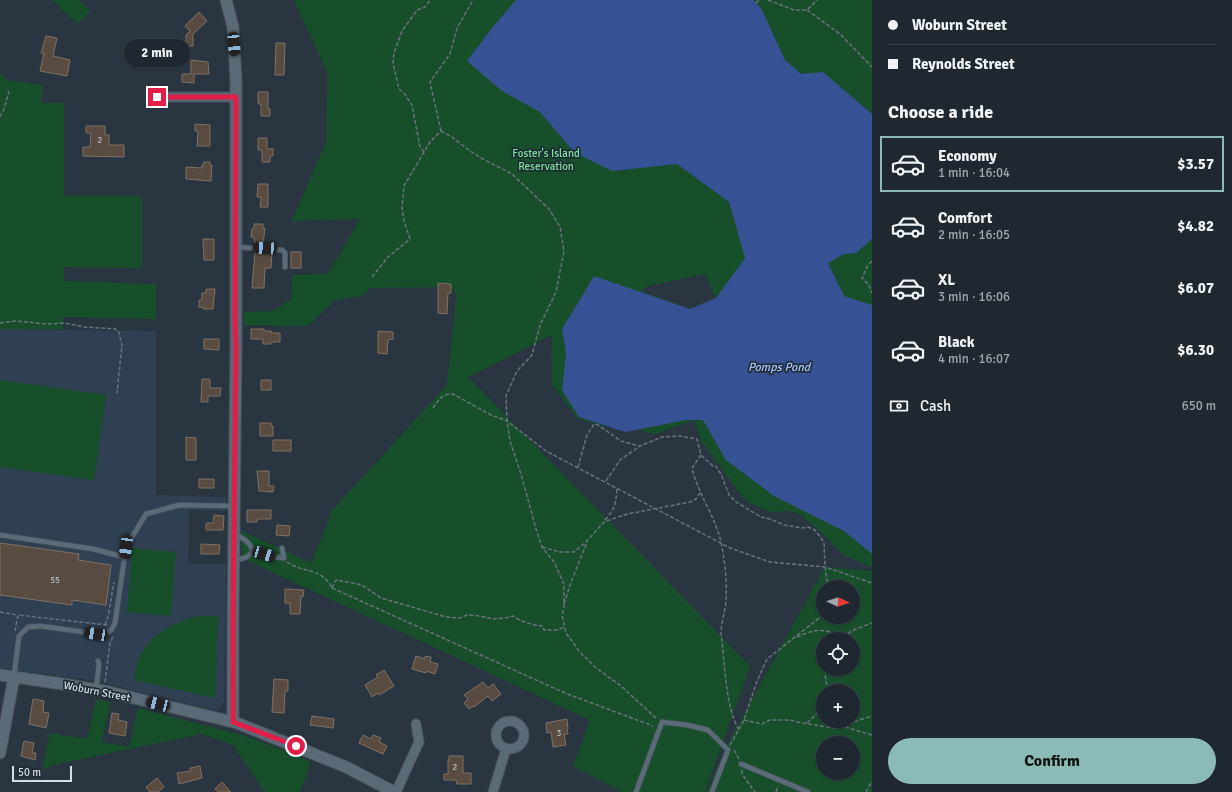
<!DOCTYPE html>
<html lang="en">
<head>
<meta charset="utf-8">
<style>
	body { margin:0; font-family:Signika,sans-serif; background:#2c343d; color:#f1f3f6; height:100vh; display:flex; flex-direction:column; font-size:15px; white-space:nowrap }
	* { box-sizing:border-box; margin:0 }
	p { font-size:13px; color:#a1a6ab }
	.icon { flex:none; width:22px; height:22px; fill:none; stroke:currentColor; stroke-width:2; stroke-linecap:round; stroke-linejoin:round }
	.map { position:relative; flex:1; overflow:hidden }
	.sheet { display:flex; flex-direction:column; background:#1f2831; width:360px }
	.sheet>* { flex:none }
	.guide { display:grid; align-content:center; height:88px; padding:0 16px; background:#1f2831 }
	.needle { width:26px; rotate:94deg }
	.controls { position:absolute; left:816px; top:580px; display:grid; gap:8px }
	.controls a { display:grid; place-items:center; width:44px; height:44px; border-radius:50%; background:#1f2831; box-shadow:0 1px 3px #0004,0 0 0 1px #3c444d; font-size:20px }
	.scale { position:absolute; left:12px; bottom:10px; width:60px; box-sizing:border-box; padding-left:4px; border:2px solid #d6dee5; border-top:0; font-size:11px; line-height:14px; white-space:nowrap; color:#d6dee5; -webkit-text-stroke:3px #1f2c37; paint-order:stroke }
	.end { position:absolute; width:18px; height:18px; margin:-9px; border:5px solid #e11d48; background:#fff; box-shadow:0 0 0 2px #fff }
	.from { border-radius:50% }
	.bubble { position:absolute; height:28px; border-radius:14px; background:#1f2831; box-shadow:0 1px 3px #0004,0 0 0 1px #3c444d; font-size:13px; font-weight:700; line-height:28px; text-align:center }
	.car { position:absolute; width:12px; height:24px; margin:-12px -6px; border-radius:5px; box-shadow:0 0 3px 1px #0007; background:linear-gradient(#222 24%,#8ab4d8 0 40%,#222 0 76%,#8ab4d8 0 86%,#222 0) }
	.guide b { display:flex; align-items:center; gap:14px; height:38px; font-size:15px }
	.guide b+b { border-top:1px solid #3c444d }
	.guide i { width:10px; height:10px; background:#f1f3f6 }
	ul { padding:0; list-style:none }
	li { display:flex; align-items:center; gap:12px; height:56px; margin:0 8px 6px; padding:0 8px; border:2px solid transparent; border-radius:0px }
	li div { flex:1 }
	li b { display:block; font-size:15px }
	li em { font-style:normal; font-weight:700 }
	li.on { border-color:#8bbbb9 }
	li>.icon { width:36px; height:36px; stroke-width:1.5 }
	h2 { padding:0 16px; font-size:18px; line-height:48px }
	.pay { display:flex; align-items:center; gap:10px; height:44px; padding:0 16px; font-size:15px }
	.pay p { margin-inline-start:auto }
	.cta { display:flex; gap:8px; margin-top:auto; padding:8px 16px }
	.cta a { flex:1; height:46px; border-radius:24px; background:#8bbbb9; color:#111; font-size:16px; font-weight:700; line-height:46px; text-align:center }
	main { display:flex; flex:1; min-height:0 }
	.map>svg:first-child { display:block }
	.built { fill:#2e4051 }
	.green { fill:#164f29; fill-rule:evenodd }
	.water { fill:#365294 }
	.building { fill:#594b3f; stroke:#807164 }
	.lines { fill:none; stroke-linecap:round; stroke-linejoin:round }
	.service-casing { stroke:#48535d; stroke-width:6 }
	.minor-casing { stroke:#48535d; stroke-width:11 }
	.tertiary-casing { stroke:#48535d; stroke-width:13 }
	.path { stroke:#69747d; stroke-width:1.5; stroke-dasharray:4 2; stroke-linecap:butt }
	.service { stroke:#5b6a77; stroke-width:4.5 }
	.minor { stroke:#5b6a77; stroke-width:9 }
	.tertiary { stroke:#5b6a77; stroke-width:11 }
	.route { stroke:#e11d48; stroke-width:5 }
	.labels { text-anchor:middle; stroke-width:3.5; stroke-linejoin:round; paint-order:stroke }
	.number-label { font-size:9px; fill:#b7b9bc }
	.park-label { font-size:11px; fill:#7ee499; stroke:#1f2c37 }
	.street-label { font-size:11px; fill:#d6dee5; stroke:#1f2c37 }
	.water-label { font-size:12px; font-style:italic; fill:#a9c5fd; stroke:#1f2c37 }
</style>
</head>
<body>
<main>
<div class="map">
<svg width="872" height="792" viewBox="0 0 872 792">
	<rect width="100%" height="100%" fill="#293641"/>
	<path class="built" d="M0 329 156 331V495L226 497V511L189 510 188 564H226L224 702 218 709 215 710 91 680 0 668Z"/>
	<path class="green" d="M53 0H79L90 11 77 24Z
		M294 0H872V567L843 555 825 536 800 514 790 511 771 512 754 505 744 499 702 442 694 420 655 434 638 429 609 427 578 419 551 383 552 335 468 377 750 666 705 792H622L573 766 590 720 242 558V531L311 563 332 511 447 385 456 297 452 287 369 288 365 295 335 300 308 326 244 325V312L272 311 291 300 292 275 328 274 360 219 292 221 326 142 327 72ZM705 274 716 298 690 309 640 291 648 286Z
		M0 73 6 80 43 85 41 103H64V196H142V268L64 267V281L156 284V319L63 317V329H0Z
		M0 380 106 395 94 480 0 467Z
		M132 548 176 552 171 616 127 612Z
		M825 567 872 571V792H707L726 747ZM823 587H853V617H823ZM823 639H853V669H823ZM823 691H853V721H823ZM823 743H853V773H823Z
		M198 616H218L215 698 134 680C135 674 136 665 139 659 150 634 172 623 198 616Z
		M96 699 110 702 102 742 129 747 138 708 242 735 273 746 311 762 300 792H265L233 745 202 734 53 765 42 770 50 733 87 739Z"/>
	<path class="water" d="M516 0H753L761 8 785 60 801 74 823 72 872 114V239L856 253 844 254 828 263 844 296 872 305V554L844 531 774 496 726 460 703 420H686L625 432 579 417 562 390 566 353 562 329 594 276 690 309 716 298 745 258 729 202 677 164 612 171 574 152 540 112 502 91 467 61 492 28Z"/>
	<path class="building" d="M199 12 207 21 193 34V46H186V35L190 31 185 26Z
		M46 36 57 38 53 56 70 60 67 76 40 71 44 53H41Z
		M276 43H285L284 75H275Z
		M191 60 208 62 209 74H194V83L182 82V74H191Z
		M258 92H268V109H270V116H261V104H258Z
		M195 124 210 125V146H197L198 131H195Z
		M86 126H105V135H109V145H124V157L83 156V147H90L91 133H86Z
		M258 138H267V149H273V156H270V162H262V150H258Z
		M204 162H210V165H212L211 181 186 179V167L202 168V165H203Z
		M258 184H268V207H260L261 197H257Z
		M254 224H263V228H265L263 245 255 244 254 237H251L252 229H254Z
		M203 239H214V260H204Z
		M255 252 272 253 271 268H265L264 288H252Z
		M291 252H301V268H291Z
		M438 283 451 284V293H448L447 314 438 313Z
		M206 289H215L213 309H203V307H199V300H202V293H206Z
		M251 329H264V331H271V333H280V342H271V344H263V339H251Z
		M378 331 393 332V339L388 340 387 354 378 353Z
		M204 339H219V350L204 349Z
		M202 379H210V388H221L220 396H208V402H201Z
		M261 380H271V390H261Z
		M260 423H271V425L273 426V436H260Z
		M186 437 196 438V460H186Z
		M273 440H291V451H273Z
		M257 471H269V486H274L273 492 259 491Z
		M199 479H214V488H199Z
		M247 510H271V519H257V522H247Z
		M214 515 224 516 223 530H206V523H213Z
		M277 525 290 526 289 536 276 535Z
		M0 543 79 554 78 560 111 565 106 605 72 600V605L0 595Z
		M201 544 220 545 219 554H201Z
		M285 589 304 590 303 597 301 596 300 614H290V603H285Z
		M416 656 425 659V656L431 657 430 662 438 664 435 674 427 671 426 673 412 669Z
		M384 670 394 686 379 695 378 693 372 697 365 685 378 677 376 675Z
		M274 679 288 680V691H285L284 713 272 712Z
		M483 682 488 688 493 684 501 694 492 701 488 696 474 707 473 706 469 709 464 703 468 699 464 695Z
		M33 699 44 701 43 712 49 713 46 728 29 724Z
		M112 713 119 714 118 720 127 722 125 736 109 733Z
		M312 716 334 719 333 728 310 725Z
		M567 719 568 729 567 730 568 734H564L566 745 553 747 551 732 547 733 546 723Z
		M363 735 371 739 373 735 381 738 379 742 387 746 383 754 359 743Z
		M24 741 34 743 32 753H36L35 760 21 756Z
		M449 756H463V773H471V784H457L456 780H444V774H448V760H449Z
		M200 766 202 778 179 784 177 773 191 771 190 768Z
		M157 778 164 787 158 792H150L146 787Z
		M222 782 231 792H218L215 789Z"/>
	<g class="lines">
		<defs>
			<path id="service" d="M237 247 282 250 285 253V267
				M0 535 93 549 124 557
				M253 551 274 557 284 558 282 548
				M234 561 247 557 253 551C249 541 243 538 234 534
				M14 676 19 636 28 627 40 626 105 635 112 629 115 623 126 547 146 514 179 505 234 506
				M96 690 99 664 98 661
				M741 764 808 792
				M636 792 662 722 687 725 708 730 728 750 712 792"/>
			<path id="minor" d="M157 97H236
				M496 735a14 14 0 1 1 28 0a14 14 0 1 1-28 0Z
				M396 792 419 742 416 724
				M493 792 506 749"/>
			<path id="tertiary" d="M226 0 233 27 236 81V347L233 620V722
				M0 675 63 684 109 692 237 723 346 767 394 792
				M0 753 14 677"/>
		</defs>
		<use href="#service" class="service-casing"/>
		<use href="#minor" class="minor-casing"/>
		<use href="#tertiary" class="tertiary-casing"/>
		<path class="path" d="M768 0 794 10H807L817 0
			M756 3 759 0
			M807 10 840 34 872 67
			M0 117 4 109 9 91
			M441 131 452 137 470 151 483 159 512 174 549 209 560 227 564 251 556 292 540 325 532 355 517 371 506 396 507 421 510 441 521 474 536 529 542 547 554 562 564 584V608L562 615 566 633 579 651 595 667 621 686 657 719
			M441 131 430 82 450 54 457 28 473 0
			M424 152 420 147 412 105 404 93 399 89 393 63 394 53 402 31 417 10 425 7 430 0
			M872 261 868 265 862 278 868 284 872 293
			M372 277 388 257 410 239 404 221 402 207 404 186 430 142 441 131
			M0 323 16 321 47 324 65 323 84 327 115 329 118 330 122 345 117 393
			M433 408C439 399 442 394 453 394L491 415 507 421 546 451 730 548 770 562 825 567 872 583
			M701 455 692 468C698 494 715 516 721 542 725 561 727 581 726 601 725 612 721 623 721 634 725 661 725 707 739 730
			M578 467 587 435 594 424 598 425 621 441 640 446 662 437 680 436 697 439 701 455 713 466H716L718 470 721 474 729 495 736 502 761 517 770 519 784 525 802 528 808 527 815 530 824 542 825 567 828 587
			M606 481 620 460 640 446
			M605 520C615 509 616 503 617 488
			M542 547 560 552H574L586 542 604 522 627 514 690 502 696 499 700 493
			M287 562C305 574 321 567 332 588
			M332 588 565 693 653 726
			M332 588 335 581 337 580 362 585 381 598 446 617C451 617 455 618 459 618 463 617 467 614 471 615 491 617 492 622 513 616 522 622 532 625 543 626L544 630H557L564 627
			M564 604 570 585 587 542
			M0 612 18 615
			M105 625 108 617 114 582
			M15 631 18 615 107 625
			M832 634V639
			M797 637C806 633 816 629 826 631 831 632 836 635 841 637L856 629 872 623
			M826 669C824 678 827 683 828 691
			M105 682 110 643 113 637
			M744 720 762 724 770 720H790L797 722 833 728 845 727 859 720 872 716
			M807 723 823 708
			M845 727 872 735
			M730 745 744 720 757 681 767 659 823 615
			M734 750 739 759
			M742 770V774L755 792
			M776 792 778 786
			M866 792 872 781"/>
		<use href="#service" class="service"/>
		<use href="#minor" class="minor"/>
		<use href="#tertiary" class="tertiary"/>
	</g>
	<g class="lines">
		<path class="route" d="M157 97H236L235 319 236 347 233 620V722L296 746"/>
	</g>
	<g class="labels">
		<g class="number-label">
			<text x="100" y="143">2</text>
			<text x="55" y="583">55</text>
			<text x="559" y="736">3</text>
			<text x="455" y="770">2</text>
		</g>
		<g class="park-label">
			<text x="546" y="157">Foster's Island<tspan x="546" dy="13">Reservation</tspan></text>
		</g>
		<g class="street-label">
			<text transform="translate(97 691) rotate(11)" y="4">Woburn Street</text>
		</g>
		<g class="water-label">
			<text x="779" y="371">Pomps Pond</text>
		</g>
	</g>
</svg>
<div class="controls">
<a><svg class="needle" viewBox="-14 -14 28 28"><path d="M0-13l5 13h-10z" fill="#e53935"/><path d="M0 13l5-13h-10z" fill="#a1a6ab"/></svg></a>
<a><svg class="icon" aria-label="locate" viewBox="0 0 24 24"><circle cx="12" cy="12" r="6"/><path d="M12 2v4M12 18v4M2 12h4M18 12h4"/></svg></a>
<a>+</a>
<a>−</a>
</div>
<div class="scale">50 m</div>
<i class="end from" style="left:296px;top:746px"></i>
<i class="end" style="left:157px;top:97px"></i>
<div class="bubble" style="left:124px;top:39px;width:66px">2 min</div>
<i class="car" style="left:234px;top:44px;rotate:175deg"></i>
<i class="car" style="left:265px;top:248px;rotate:273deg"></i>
<i class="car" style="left:126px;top:547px;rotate:188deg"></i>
<i class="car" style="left:264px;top:554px;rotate:107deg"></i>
<i class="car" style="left:96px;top:634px;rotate:279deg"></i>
<i class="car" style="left:158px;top:704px;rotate:284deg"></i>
</div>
<section class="sheet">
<div class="guide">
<b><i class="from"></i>Woburn Street</b>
<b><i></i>Reynolds Street</b>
</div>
<h2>Choose a ride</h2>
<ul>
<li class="on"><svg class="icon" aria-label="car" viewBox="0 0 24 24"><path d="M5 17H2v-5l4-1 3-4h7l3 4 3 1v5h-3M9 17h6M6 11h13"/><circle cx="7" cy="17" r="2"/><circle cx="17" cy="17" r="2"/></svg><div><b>Economy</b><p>1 min · 16:04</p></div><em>$3.57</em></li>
<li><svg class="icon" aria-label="car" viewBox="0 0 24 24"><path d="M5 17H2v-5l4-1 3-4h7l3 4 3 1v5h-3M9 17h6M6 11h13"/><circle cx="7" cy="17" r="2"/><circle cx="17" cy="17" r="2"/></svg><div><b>Comfort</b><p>2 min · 16:05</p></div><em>$4.82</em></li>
<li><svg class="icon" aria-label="car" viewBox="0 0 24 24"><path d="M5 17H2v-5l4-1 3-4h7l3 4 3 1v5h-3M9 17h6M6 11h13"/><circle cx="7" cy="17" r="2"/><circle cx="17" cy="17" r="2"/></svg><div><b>XL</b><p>3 min · 16:06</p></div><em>$6.07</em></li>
<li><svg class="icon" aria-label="car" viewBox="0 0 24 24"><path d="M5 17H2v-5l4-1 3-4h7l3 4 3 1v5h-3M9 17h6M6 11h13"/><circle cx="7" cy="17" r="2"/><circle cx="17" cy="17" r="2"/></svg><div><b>Black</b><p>4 min · 16:07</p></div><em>$6.30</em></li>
</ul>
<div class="pay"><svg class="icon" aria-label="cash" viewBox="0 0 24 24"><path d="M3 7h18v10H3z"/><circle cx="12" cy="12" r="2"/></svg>Cash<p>650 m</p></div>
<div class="cta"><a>Confirm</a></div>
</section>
</main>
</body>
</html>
